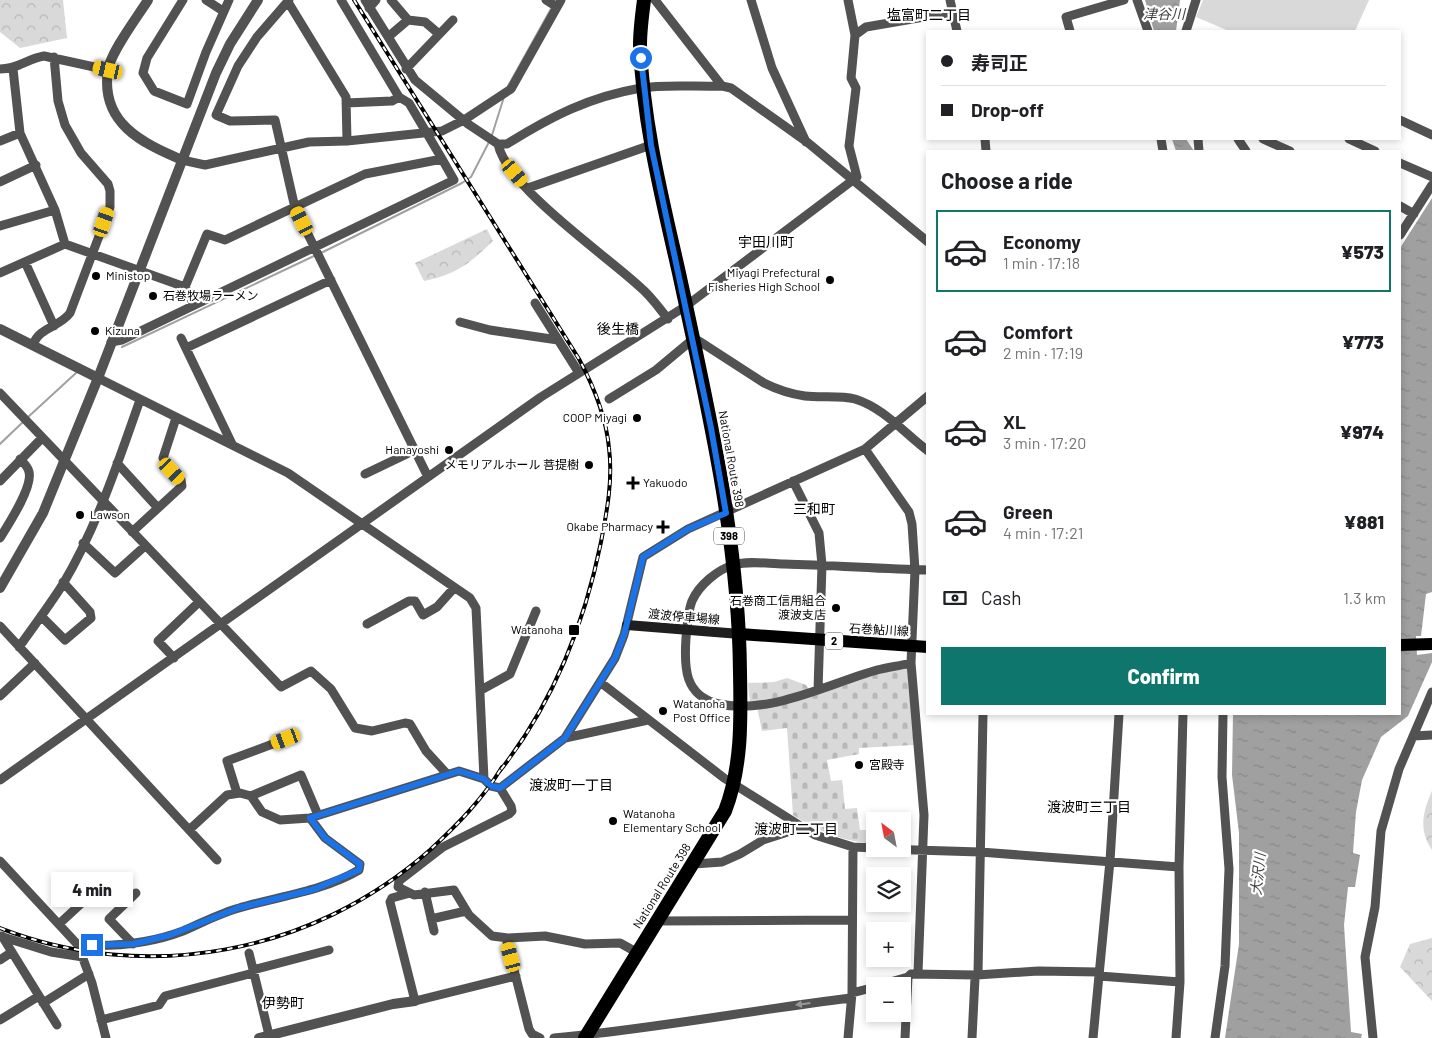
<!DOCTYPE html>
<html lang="en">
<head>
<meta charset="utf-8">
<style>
	body { margin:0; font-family:Barlow,"Noto Sans JP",sans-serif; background:#f2f2f2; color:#202124; height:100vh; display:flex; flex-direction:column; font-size:19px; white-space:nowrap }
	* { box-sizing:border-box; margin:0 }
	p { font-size:16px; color:#757577 }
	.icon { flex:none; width:28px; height:28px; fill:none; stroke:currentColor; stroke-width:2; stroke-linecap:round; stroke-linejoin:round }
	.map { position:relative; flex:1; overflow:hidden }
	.sheet { position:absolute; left:926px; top:150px; width:475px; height:565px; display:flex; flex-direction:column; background:#fff; border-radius:0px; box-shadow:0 2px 8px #0003 }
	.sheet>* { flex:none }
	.guide { position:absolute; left:926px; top:30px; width:475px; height:110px; border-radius:0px; box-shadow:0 2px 8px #0003; display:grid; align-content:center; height:110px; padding:0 15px; background:#fff }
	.needle { width:32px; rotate:328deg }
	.tools { position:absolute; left:866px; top:812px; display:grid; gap:10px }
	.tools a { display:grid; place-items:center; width:45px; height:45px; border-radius:0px; background:#fff; box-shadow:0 2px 8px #0003; font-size:25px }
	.end { position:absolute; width:22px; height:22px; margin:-11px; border:6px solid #1a73e8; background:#fff; box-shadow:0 0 0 2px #fff }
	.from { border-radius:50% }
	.bubble { position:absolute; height:35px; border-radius:0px; background:#fff; box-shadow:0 2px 8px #0003; font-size:16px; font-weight:800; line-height:35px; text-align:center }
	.car { position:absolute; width:15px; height:30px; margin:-15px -8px; border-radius:6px; box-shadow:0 0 4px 1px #0007; background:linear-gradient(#f5c518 24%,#345 0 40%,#f5c518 0 76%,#345 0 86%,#f5c518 0) }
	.guide b { display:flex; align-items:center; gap:18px; height:48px; font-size:19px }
	.guide b+b { border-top:1px solid #e0e0e0 }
	.guide i { width:12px; height:12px; background:#202124 }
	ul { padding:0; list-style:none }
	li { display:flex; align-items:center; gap:15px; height:82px; margin:0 10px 8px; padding:0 5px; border:2px solid transparent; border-radius:0px }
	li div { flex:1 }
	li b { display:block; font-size:19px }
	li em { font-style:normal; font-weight:800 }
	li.active { border-color:#0f766e }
	li>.icon { width:45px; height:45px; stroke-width:1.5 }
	h2 { padding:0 15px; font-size:22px; line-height:60px }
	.pay { display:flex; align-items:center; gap:12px; height:55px; padding:0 15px; font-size:19px }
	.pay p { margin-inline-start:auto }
	.button { display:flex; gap:10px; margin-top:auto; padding:10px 15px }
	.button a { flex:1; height:58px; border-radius:0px; background:#0f766e; color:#fff; font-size:20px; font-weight:800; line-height:58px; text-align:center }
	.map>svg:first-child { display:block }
	.forest { fill:url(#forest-crowns) }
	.cemetery { fill:url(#cemetery-stones) }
	.pitch { fill:#d9d9d9 }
	.water { fill:url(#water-ripples) }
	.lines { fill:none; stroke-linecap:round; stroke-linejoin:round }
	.stream { stroke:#a0a0a0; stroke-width:2 }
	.minor { stroke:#525252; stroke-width:9 }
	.tertiary { stroke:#525252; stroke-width:10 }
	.secondary { stroke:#1f1f1f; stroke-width:10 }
	.primary { stroke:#000; stroke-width:12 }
	.trunk { stroke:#000; stroke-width:14 }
	.rail-casing { stroke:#000; stroke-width:4 }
	.rail { stroke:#fff; stroke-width:2; stroke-dasharray:5.5; stroke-linecap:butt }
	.oneway { fill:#979797 }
	.route { stroke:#1a73e8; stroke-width:6 }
	.poi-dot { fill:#000; stroke:#fff; stroke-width:2 }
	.labels { text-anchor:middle; stroke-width:4.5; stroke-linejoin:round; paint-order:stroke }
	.shield { fill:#fff; stroke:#4c4c4c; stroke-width:1 }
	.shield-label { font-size:11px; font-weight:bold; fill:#000 }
	.poi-label { font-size:12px; fill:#000; stroke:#fff; text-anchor:start }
	.street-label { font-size:12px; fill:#000; stroke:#fff }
	.water-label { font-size:14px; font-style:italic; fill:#414141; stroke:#fff }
	.neighbourhood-label { font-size:14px; fill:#000; stroke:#fff }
</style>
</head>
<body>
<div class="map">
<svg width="1432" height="1038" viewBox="0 0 1432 1038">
	<defs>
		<pattern id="forest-crowns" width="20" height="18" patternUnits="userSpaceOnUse" patternTransform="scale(1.25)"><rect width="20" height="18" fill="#d9d9d9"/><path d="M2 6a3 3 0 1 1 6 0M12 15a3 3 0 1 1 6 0" fill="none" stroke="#b8b8b8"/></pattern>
		<pattern id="cemetery-stones" width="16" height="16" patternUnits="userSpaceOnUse" patternTransform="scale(1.25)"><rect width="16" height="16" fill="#d9d9d9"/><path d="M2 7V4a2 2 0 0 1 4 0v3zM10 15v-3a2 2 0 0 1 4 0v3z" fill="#b8b8b8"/></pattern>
		<pattern id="water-ripples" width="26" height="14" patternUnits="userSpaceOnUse" patternTransform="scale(1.25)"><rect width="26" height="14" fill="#a0a0a0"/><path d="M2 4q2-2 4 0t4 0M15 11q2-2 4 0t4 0" fill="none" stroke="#888"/></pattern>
	</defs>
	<rect width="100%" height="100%" fill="#fff"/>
	<path class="forest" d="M0 0H63L67 38 20 48 0 32Z
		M487 229 493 241C469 264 457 274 424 281L415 263Z
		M1432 791V850C1418 830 1423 811 1432 791Z
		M1432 938V1001L1400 967 1410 944Z"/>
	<path class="cemetery" d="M907 666 914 745 859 748V754L827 760 831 781 842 780 845 809 857 808 860 830H866L867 843C839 840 817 830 793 815L787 728 762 731 757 707Z
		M787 678 806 685 810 691 750 703 748 683 774 682Z"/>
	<path class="pitch" d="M1203 0H1369L1355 31H1229L1196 17Z"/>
	<path class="water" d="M1145 0H1180L1176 31H1154Z
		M1172 139H1186L1194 151H1176Z
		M1432 198V592L1426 594 1421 636H1416L1417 655 1432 653V662L1408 716 1381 737 1362 780 1356 812 1353 853 1360 855 1355 887H1348L1344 925 1351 1032 1362 1034 1361 1038H1225L1239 944V833L1232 775 1233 714H1400V248Z"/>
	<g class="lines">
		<path class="stream" d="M508 86 552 7
			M492 135 504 97
			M321 253 462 183 471 177 489 142
			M122 347 314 256
			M27 418 76 373
			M0 444 24 421"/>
		<path class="minor" d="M183 0 147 58 143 73 154 91 187 104 206 52 229 0
			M206 0 223 11
			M289 0 257 37 238 66 216 115 230 121 275 120 295 208 428 477
			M341 0 399 97 409 103 442 159
			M365 0 415 80 468 124 498 144H507C552 116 589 97 641 88 665 84 697 87 722 86L731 88 807 142 928 242
			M391 0 408 20 425 22 439 34
			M546 0 557 7
			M655 0 722 86
			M751 0 772 68 806 142
			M950 0 957 31
			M1137 0 1148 31
			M288 2 346 97 347 141
			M369 8 376 0
			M1070 31 1066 17 1124 0
			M1186 31 1196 0
			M855 35 866 27 953 12
			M388 37 408 20
			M0 69C18 69 27 59 44 56L108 70
			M13 69 20 133 55 210 65 244
			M406 69 453 20
			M346 103 392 101 399 97
			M1400 120 1432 135
			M985 139 986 151
			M1161 139 1163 151
			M1198 139 1199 151
			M1238 139 1246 151
			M1263 139 1290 151
			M1349 139 1375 151
			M0 141 20 133
			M498 144C507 188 606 255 640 287 651 296 659 308 668 319
			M182 160 205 165 309 142 347 141 442 131 464 120 511 89 561 0
			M1400 163 1432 177
			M0 182 36 165
			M528 188 651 145
			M1400 206 1414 214
			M0 226 55 210
			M1400 235 1432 185
			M25 262 54 326
			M0 273 65 244 185 287 194 305
			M535 303 579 373
			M460 322 490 330 558 340
			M181 338 232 444
			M111 342 122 340 454 180 442 159 365 174 225 240 207 234 185 287
			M33 345C39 327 60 327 70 313L110 207V191L108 184 81 153 65 125 58 101 54 57
			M186 348 331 280
			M98 378 288 473 470 598 476 608 484 779 491 786 500 788 565 738 648 720
			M0 393 281 687 311 671 331 689 355 728 372 731 405 723 410 724 426 751 447 774
			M609 399 656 370 692 340 699 341 764 383C776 389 791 394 805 396 821 398 839 395 855 399 884 408 904 433 928 451
			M865 449 909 512 912 524 915 570 911 663 924 815 918 973
			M117 463 158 508
			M365 474 413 451
			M0 481 42 438
			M793 481 819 533 822 565 818 690
			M132 532 182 486 181 480 163 458 176 418
			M0 538C8 525 33 487 29 472 28 466 23 463 20 459
			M83 543 115 573 145 546
			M41 616 65 640 91 618 90 612 63 582
			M367 624 409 601H415L423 615 437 607 454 588
			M0 626 217 860
			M19 647C34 626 49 606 63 584 97 527 118 462 140 400
			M174 658 158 641 199 602
			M911 663C899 666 888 667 877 670 830 683 770 715 719 704 684 696 684 667 686 638 687 626 688 611 692 601 699 585 718 569 734 565 749 560 769 564 784 564 832 565 880 569 928 570
			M600 682 724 778 815 835 853 847 875 848
			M481 690 510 674 536 611
			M0 696 35 663
			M1413 736 1432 735
			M565 738 615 658 624 635 643 557 688 529 865 449 928 396
			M0 780 541 397 686 306 857 177 849 146 856 88 851 78 855 35 848 0
			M500 788 511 806 512 811 509 814 443 847 399 881 398 887 414 895 454 890 469 915 492 936 508 938 545 936 585 944 620 943 638 953
			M237 793 227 761 286 739
			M251 796 301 775 318 815
			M189 830 227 795 240 793 251 796 262 812 280 820 310 818 459 771 484 779
			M883 849 980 852 1179 867
			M0 861 78 945 92 983 106 1038
			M694 864 722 862 740 854 763 840 803 827
			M425 892 434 931
			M410 893 392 898 390 902 415 1001 516 976
			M431 919 466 911
			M658 921 852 920
			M59 924 98 888
			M0 936 51 952 83 957
			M2 936 57 1025
			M506 938 529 1029 532 1034 540 1038
			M133 944 109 919 136 893
			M78 945C114 947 149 944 183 931 202 923 220 913 239 908 280 896 323 891 359 870L360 864 325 838 310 818
			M249 953 269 1035
			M0 960 12 952
			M253 970 329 950
			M1099 976 1180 982
			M876 986 908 977
			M852 993 875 987
			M43 1003 89 974
			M0 1020 39 996
			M101 1020 159 1005 165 996 253 973
			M554 1038C653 1029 752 1010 851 998
			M848 1038 852 993 853 847
			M905 1038 908 977 911 974 977 975 1038 971 1099 972
			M972 1038 975 978 978 973 983 714
			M1093 1038 1110 861 1119 714
			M1176 1038 1180 982 1179 867 1183 714
			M1215 1038 1225 966 1229 869 1222 777 1223 714
			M1373 1038 1365 957 1375 907 1381 831 1399 769 1432 692"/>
		<path class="tertiary" d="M148 0C138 16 110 53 108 70 100 123 142 143 182 160
			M0 329 98 378
			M0 588 43 513 98 378 216 73 230 44 258 0
			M259 1038 393 1004 415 1001"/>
		<path class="secondary" d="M627 625 740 634"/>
		<path class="primary" d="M740 634 928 647
			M1400 645 1432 644"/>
		<path class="trunk" d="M585 1038 725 811C742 767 741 720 740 673 739 538 707 404 679 273 662 198 643 123 640 45 640 30 642 15 644 0"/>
		<defs>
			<path id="rail" d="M354 0 579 359C594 387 606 416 609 448 613 480 607 511 601 542 584 626 552 705 499 772
				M0 928C147 985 312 954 430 850 457 825 483 799 502 767"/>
		</defs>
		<use href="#rail" class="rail-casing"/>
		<use href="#rail" class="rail"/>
	</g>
	<defs><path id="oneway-solid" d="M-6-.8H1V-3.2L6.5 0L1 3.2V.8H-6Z" transform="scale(1.25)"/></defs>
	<use class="oneway" href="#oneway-solid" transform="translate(803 1004) rotate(173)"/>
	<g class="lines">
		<path class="route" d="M92 945 133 944 170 935 238 908 315 889 359 870 360 864 325 838 310 818 459 771 484 779 491 786 500 788 565 738 615 658 624 635 643 557 688 529 726 513 711 428 651 145 641 58"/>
	</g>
	<g class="poi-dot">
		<circle cx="96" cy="276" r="5"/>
		<circle cx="830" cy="280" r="5"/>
		<circle cx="153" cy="296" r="5"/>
		<circle cx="95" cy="331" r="5"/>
		<circle cx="637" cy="418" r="5"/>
		<circle cx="449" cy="450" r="5"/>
		<circle cx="589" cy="465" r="5"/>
		<path d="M630.5 475.5h5v5h5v5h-5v5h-5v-5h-5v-5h5z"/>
		<circle cx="80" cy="515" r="5"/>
		<path d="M660.5 519.5h5v5h5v5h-5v5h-5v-5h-5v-5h5z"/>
		<circle cx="836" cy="608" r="5"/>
		<rect x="568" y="624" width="12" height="12" rx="2.5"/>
		<circle cx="663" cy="711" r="5"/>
		<circle cx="859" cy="765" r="5"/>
		<circle cx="613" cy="821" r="5"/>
	</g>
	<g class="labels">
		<g class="shield">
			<rect x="714" y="527.5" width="30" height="17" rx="4"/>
			<rect x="825" y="632.5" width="18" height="17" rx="4"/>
		</g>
		<g class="shield-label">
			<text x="729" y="540">398</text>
			<text x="834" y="645">2</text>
		</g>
		<g class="poi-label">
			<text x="820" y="277" text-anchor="end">Miyagi Prefectural<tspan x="820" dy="14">Fisheries High School</tspan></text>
			<text x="106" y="280">Ministop</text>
			<text x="163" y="300">石巻牧場ラーメン</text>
			<text x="105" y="335">Kizuna</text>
			<text x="627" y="422" text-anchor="end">COOP Miyagi</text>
			<text x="439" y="454" text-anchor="end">Hanayoshi</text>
			<text x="579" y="469" text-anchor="end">メモリアルホール 菩提樹</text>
			<text x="643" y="487">Yakuodo</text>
			<text x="90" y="519">Lawson</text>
			<text x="653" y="531" text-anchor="end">Okabe Pharmacy</text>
			<text x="826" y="605" text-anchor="end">石巻商工信用組合<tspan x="826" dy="14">渡波支店</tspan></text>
			<text x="563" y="634" text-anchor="end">Watanoha</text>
			<text x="673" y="708">Watanoha<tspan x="673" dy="14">Post Office</tspan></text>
			<text x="869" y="769">宮殿寺</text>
			<text x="623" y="818">Watanoha<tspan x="623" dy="14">Elementary School</tspan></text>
		</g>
		<g class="street-label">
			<text transform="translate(731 459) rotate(80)" y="4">National Route 398</text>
			<text transform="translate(684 617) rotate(5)" y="4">渡波停車場線</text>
			<text transform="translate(879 630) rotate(3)" y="4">石巻鮎川線</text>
			<text transform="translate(662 886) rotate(-58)" y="4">National Route 398</text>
		</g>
		<g class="water-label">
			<text x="1164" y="19">津谷川</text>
			<text transform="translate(1258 874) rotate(-84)" y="5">大沢川</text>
		</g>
		<g class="neighbourhood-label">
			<text x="929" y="20">塩富町二丁目</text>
			<text x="766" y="247">宇田川町</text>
			<text x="618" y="334">後生橋</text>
			<text x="814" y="514">三和町</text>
			<text x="571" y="790">渡波町一丁目</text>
			<text x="1089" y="812">渡波町三丁目</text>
			<text x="796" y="834">渡波町二丁目</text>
			<text x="283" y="1008">伊勢町</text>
		</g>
	</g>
</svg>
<div class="tools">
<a><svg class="needle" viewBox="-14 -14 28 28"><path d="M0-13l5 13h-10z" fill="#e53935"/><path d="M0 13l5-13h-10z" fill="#757577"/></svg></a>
<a><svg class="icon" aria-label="layers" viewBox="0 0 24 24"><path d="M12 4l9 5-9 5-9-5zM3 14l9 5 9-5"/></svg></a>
<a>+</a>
<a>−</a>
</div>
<i class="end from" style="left:641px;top:58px"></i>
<i class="end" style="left:92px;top:945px"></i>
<div class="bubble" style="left:51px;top:872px;width:82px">4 min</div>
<i class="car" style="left:108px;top:70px;rotate:283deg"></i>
<i class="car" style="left:515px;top:173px;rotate:140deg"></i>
<i class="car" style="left:302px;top:221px;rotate:333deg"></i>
<i class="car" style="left:104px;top:222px;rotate:19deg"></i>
<i class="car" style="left:172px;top:471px;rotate:137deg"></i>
<i class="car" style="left:286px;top:739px;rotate:249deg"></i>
<i class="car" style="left:511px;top:957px;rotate:345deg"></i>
<div class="guide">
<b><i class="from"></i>寿司正</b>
<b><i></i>Drop-off</b>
</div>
<section class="sheet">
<h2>Choose a ride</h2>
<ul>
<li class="active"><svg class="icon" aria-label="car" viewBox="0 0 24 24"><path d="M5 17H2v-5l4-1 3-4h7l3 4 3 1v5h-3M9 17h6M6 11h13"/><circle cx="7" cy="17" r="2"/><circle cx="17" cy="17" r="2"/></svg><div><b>Economy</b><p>1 min · 17:18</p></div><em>¥573</em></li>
<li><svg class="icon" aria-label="car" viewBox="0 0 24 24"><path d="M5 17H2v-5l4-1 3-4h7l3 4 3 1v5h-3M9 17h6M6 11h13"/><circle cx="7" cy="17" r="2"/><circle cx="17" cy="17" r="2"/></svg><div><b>Comfort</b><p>2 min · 17:19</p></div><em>¥773</em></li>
<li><svg class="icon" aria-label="car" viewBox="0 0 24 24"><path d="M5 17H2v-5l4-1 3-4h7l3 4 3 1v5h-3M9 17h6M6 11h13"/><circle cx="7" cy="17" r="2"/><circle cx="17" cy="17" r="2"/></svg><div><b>XL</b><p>3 min · 17:20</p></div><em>¥974</em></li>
<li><svg class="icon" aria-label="car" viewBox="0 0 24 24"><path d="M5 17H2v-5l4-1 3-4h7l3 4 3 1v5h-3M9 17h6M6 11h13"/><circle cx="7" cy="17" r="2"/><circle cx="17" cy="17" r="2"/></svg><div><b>Green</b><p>4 min · 17:21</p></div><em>¥881</em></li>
</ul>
<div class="pay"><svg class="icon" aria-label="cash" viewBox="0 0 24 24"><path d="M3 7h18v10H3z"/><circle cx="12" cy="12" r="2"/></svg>Cash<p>1.3 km</p></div>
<div class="button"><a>Confirm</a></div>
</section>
</div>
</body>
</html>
